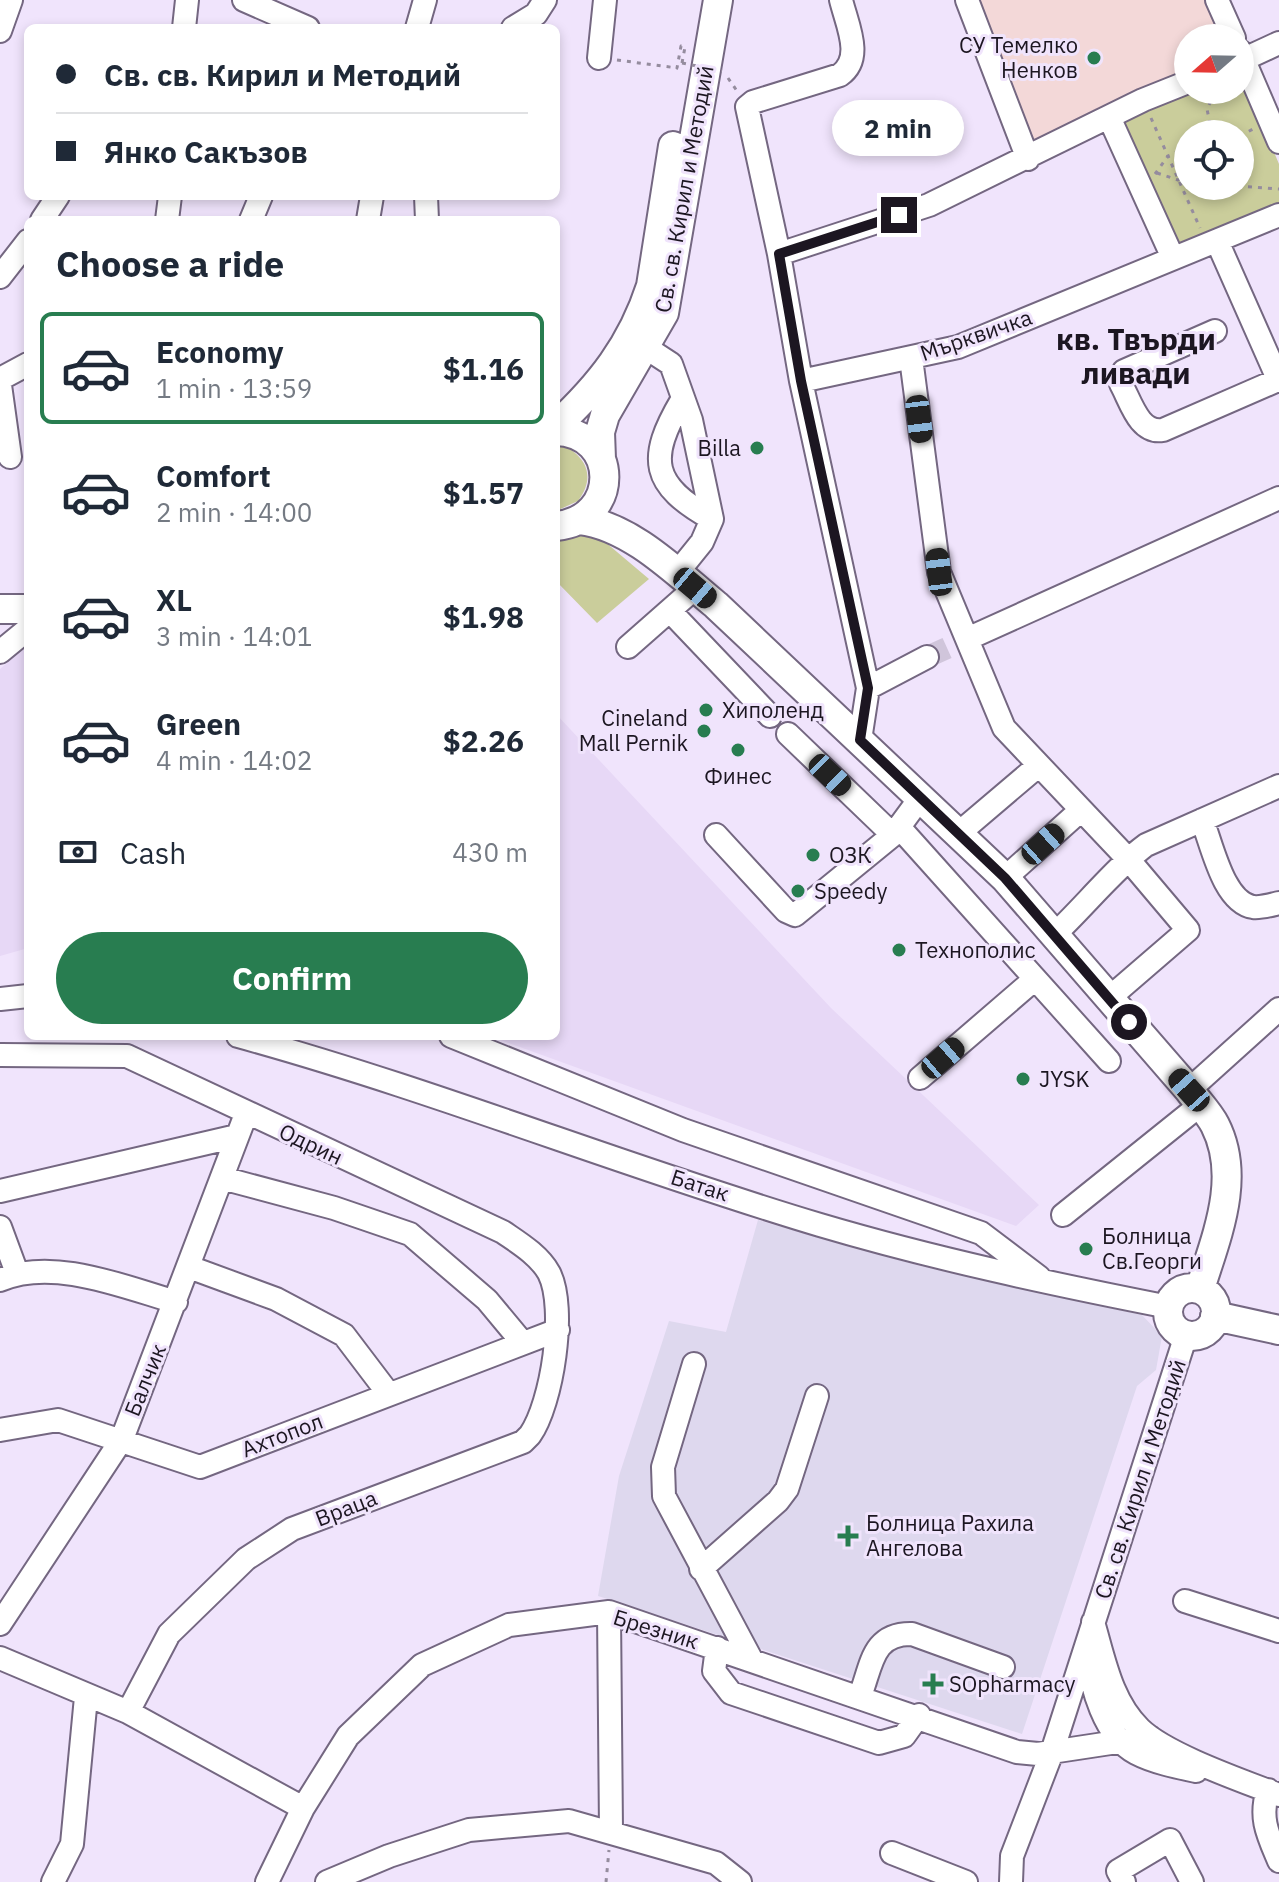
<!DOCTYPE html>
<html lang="en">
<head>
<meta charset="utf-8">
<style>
	body { margin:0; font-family:"IBM Plex Sans",sans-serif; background:#f2f2f3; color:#1f2937; height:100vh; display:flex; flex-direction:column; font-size:30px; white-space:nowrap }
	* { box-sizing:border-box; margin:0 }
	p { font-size:26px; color:#747a83 }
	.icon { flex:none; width:44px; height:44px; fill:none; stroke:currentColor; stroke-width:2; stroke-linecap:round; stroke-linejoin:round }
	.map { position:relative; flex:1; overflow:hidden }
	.side { position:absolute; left:24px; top:216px; width:536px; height:824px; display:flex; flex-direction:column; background:#fff; border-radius:12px; box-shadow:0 4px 12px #0003 }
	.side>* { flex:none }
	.hud { position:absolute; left:24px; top:24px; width:536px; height:176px; border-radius:12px; box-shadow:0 4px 12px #0003; display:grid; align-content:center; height:176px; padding:0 32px; background:#fff }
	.needle { width:52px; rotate:250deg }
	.tools { position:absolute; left:1174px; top:24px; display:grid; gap:16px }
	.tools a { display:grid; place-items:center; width:80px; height:80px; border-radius:50%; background:#fff; box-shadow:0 4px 12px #0003; font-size:40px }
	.end { position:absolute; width:36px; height:36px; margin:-18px; border:10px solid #1c1621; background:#fff; box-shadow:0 0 0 4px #fff }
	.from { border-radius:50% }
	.bubble { position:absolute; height:56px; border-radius:28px; background:#fff; box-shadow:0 4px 12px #0003; font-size:26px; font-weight:800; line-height:56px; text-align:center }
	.car { position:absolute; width:24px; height:48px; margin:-24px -12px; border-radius:10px; box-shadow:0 0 6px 2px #0007; background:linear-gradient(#222 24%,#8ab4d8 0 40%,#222 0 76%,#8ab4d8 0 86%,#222 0) }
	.hud b { display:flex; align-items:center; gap:28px; height:76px; font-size:30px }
	.hud b+b { border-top:2px solid #e0e1e3 }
	.hud i { width:20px; height:20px; background:#1f2937 }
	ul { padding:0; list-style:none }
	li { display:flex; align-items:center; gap:24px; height:112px; margin:0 16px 12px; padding:0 16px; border:4px solid transparent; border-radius:12px }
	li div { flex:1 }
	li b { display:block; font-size:30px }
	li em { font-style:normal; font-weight:800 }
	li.active { border-color:#287d50 }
	li>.icon { width:72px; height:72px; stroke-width:1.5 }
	h2 { padding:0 32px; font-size:36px; line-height:96px }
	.pay { display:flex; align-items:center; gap:20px; height:88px; padding:0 32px; font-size:30px }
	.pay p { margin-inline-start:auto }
	.button { display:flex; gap:16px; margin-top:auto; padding:16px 32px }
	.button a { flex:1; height:92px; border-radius:48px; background:#287d50; color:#fff; font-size:32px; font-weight:800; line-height:92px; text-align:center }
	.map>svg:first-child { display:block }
	.built { fill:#e7d8f6 }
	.education { fill:#f3d8d8 }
	.medical { fill:#ded8ee }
	.green { fill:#cacd9b; fill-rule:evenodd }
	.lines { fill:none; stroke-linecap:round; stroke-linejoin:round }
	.minor-tunnel { stroke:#d0c5db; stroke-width:22; stroke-dasharray:22 11; stroke-linecap:butt }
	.minor-casing { stroke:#746781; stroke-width:26 }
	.major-casing { stroke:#746781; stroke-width:32 }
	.path { stroke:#958c9e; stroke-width:3; stroke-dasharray:4 6; stroke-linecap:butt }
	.minor { stroke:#fff; stroke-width:22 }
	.major { stroke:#fff; stroke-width:28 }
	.path-bridge { stroke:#958c9e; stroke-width:3; stroke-dasharray:4 6; stroke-linecap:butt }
	.route { stroke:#1c1621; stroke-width:10 }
	.poi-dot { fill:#287d50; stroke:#f0e4fc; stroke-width:3 }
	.labels { text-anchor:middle; stroke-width:6; stroke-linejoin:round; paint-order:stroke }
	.poi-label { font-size:22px; fill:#1c1621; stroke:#f0e4fc; text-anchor:start }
	.street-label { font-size:22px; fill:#1c1621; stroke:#f0e4fc }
	.district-label { font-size:30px; font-weight:bold; fill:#1c1621; stroke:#f0e4fc }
</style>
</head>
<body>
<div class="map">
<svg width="1279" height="1882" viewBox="0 0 1279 1882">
	<rect width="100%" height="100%" fill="#f0e4fc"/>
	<path class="built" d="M28 645V948L0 956V669Z
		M556 714 831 1008 1039 1205 1016 1226 489 1036H556Z"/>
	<path class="education" d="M978 0H1210L1227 38H1188V78L1033 145Z"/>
	<path class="medical" d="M758 1220 920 1266 1142 1315 1162 1336 1156 1370 1137 1386 1022 1734 598 1596 619 1476 669 1321 726 1332Z"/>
	<path class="green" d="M1240 72 1279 164V207L1176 251 1121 122 1196 90H1240ZM1188 134H1240V186H1188Z
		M556 442C584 453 598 474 578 501L556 511Z
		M591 530 649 579 597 623 556 581V536Z"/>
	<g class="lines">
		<path class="minor-tunnel" d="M927 657 967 639"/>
		<defs>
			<path id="minor" d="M244 0 308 28
				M841 0C847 25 864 58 840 75L753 102 747 107 779 254 801 381 868 688 860 740
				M967 0 1028 159
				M1217 0 1234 38
				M184 28 187 0
				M417 28 425 0
				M513 28 536 14 545 0
				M0 31 11 0
				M1240 51 1279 142
				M599 58 605 0
				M1240 61 1279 43
				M1109 117 1173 258
				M426 196 427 220
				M42 220 58 196
				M167 220 170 196
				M251 220 261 196
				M368 220 372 196
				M1217 241 1279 381
				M779 254 929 205 1143 100 1188 82
				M0 277 28 241
				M1215 331 1124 371 1121 384C1131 402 1139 434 1163 430L1278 380
				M645 347 671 364 691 420 712 519 702 542 677 573
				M911 358 939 572 1004 728 1128 859 1188 930 1108 999
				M0 379 28 364
				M801 381 958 347 1279 215
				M0 385 10 457
				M682 400C647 459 651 485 712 519
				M670 611 770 716
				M967 639 1279 498
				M628 647 695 588
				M0 652 28 629
				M868 688 927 657
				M788 734 893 835
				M1202 820C1212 844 1223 902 1253 907 1261 908 1271 905 1279 903
				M899 827 1109 1061
				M959 833 1039 765
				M716 835 786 911 795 915 893 835 921 797
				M1005 878 1081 810
				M1054 935C1083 908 1116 867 1146 845L1279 786
				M0 999 28 996
				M238 1036C435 1090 625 1167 820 1225 935 1259 1052 1284 1169 1307
				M451 1036 683 1130 981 1233 1039 1277
				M0 1055 127 1056 503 1232C519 1243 539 1255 549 1273 567 1308 552 1404 530 1435L523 1442 292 1529 246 1559 169 1634 128 1712
				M920 1078 1035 979
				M1189 1090 1279 1009
				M222 1178 334 1208 410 1234 487 1300 522 1342
				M0 1191 237 1136
				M1063 1215 1200 1105
				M0 1227 17 1273
				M189 1267 276 1299 344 1335 388 1393
				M0 1280C53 1257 124 1287 176 1302
				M694 1364 663 1467 664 1496 751 1659
				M0 1430 58 1420 200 1467 558 1330
				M701 1569 778 1501 787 1489 817 1396
				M1185 1601 1279 1631
				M609 1612 611 1830
				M1093 1622C1104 1659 1111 1701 1140 1729 1167 1755 1243 1781 1279 1795
				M0 1624 122 1439 246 1114
				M717 1648 714 1671 731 1693 879 1743 904 1736 919 1715
				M1087 1653C1091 1686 1104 1736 1136 1753 1153 1762 1177 1767 1196 1771
				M0 1658 128 1712 303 1808
				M860 1696C872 1665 872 1633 912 1634L1003 1667
				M1268 1790C1259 1818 1268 1835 1279 1861
				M892 1853 966 1882
				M53 1882 72 1844 86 1697
				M267 1882 303 1808 348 1736 422 1665 509 1625 609 1612 1017 1752 1038 1754 1150 1737
				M327 1882 389 1856 469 1830 569 1821 716 1863 740 1882
				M1011 1882 1012 1856 1052 1752 1186 1335
				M1124 1882 1118 1871 1170 1840 1192 1882"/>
			<path id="major" d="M556 426C600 385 632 345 651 286L673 146
				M556 431C620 433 621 520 556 526
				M601 459 600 432 605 415 664 313 718 0
				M580 520C631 526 677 573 716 605L1005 878 1189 1090C1197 1101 1209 1113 1215 1125 1242 1178 1216 1237 1200 1289
				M0 609H28
				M1168 1312a24 24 0 1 1 48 0a24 24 0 1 1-48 0Z
				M1215 1316 1279 1330"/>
		</defs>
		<use href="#minor" class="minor-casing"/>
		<use href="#major" class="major-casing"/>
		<path class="path" d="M617 60 677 68
			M682 63 685 47 681 46 677 68 683 69
			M728 78 737 91
			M1151 118 1200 228
			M1212 134 1207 109 1216 90
			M1214 134 1224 129 1236 134
			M1240 136 1255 128
			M1157 173 1178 180 1188 174
			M1155 174 1168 156 1188 147
			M1238 186 1279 189
			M606 1882 609 1850"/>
		<use href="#minor" class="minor"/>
		<use href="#major" class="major"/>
		<path class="path-bridge" d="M682 63 722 71"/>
	</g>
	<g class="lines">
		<path class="route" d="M899 215 779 254 801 381 868 688 860 740 1005 878 1129 1022"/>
	</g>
	<g class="poi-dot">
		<circle cx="1094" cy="58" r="8"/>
		<circle cx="757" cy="448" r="8"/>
		<circle cx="706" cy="710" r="8"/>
		<circle cx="704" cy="731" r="8"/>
		<circle cx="738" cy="750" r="8"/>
		<circle cx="813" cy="855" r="8"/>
		<circle cx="798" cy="891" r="8"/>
		<circle cx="899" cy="950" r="8"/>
		<circle cx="1023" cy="1079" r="8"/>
		<circle cx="1086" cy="1249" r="8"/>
		<path d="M844 1524h8v8h8v8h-8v8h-8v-8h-8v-8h8z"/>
		<path d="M929 1672h8v8h8v8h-8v8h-8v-8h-8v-8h8z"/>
	</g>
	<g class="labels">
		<g class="poi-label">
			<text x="1078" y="53" text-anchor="end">СУ Темелко<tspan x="1078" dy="25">Ненков</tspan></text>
			<text x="741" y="456" text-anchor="end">Billa</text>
			<text x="722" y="718">Хиполенд</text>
			<text x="688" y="726" text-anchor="end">Cineland<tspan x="688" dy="25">Mall Pernik</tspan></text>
			<text x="738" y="784" text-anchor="middle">Финес</text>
			<text x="829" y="863">ОЗК</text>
			<text x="814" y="899">Speedy</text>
			<text x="915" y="958">Технополис</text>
			<text x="1039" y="1087">JYSK</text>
			<text x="1102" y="1244">Болница<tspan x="1102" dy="25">Св.Георги</tspan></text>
			<text x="866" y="1531">Болница Рахила<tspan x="866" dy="25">Ангелова</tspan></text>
			<text x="949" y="1692">SOpharmacy</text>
		</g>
		<g class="street-label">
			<text transform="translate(684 189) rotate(-80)" y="8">Св. св. Кирил и Методий</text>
			<text transform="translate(976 335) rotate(-19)" y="8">Мърквичка</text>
			<text transform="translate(311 1144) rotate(25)" y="8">Одрин</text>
			<text transform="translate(700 1185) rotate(18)" y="8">Батак</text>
			<text transform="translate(145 1380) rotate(-68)" y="8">Балчик</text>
			<text transform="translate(282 1435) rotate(-21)" y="8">Ахтопол</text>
			<text transform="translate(1140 1479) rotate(-72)" y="8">Св. св. Кирил и Методий</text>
			<text transform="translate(346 1508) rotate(-21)" y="8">Враца</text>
			<text transform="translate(656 1629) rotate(17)" y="8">Брезник</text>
		</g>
		<g class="district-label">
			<text x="1136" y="350">кв. Твърди<tspan x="1136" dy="34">ливади</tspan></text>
		</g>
	</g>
</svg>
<div class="tools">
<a><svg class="needle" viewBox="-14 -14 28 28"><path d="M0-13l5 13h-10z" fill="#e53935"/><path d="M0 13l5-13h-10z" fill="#747a83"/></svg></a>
<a><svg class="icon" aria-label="locate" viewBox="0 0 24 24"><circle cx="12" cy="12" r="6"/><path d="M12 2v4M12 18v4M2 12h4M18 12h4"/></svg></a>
</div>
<i class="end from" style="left:1129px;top:1022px"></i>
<i class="end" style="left:899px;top:215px"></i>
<div class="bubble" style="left:832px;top:100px;width:132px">2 min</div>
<i class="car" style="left:919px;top:419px;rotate:173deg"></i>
<i class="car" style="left:939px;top:572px;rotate:353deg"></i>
<i class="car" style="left:695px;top:588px;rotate:130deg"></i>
<i class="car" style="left:830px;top:775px;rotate:134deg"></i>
<i class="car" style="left:1043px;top:844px;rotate:48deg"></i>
<i class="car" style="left:943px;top:1058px;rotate:49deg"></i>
<i class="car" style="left:1189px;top:1090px;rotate:318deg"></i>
<div class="hud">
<b><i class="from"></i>Св. св. Кирил и Методий</b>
<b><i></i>Янко Сакъзов</b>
</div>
<section class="side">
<h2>Choose a ride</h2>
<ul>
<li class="active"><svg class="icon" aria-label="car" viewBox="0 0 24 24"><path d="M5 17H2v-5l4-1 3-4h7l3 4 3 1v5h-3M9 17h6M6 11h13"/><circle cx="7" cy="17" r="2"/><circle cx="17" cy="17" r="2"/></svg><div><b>Economy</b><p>1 min · 13:59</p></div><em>$1.16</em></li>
<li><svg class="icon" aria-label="car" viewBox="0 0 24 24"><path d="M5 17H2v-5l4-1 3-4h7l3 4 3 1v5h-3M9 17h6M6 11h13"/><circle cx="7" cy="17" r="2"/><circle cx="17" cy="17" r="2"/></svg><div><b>Comfort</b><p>2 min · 14:00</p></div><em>$1.57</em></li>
<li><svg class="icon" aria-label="car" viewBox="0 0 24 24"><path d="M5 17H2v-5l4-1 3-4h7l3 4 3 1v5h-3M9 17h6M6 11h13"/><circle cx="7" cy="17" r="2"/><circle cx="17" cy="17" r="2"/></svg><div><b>XL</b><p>3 min · 14:01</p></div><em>$1.98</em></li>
<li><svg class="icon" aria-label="car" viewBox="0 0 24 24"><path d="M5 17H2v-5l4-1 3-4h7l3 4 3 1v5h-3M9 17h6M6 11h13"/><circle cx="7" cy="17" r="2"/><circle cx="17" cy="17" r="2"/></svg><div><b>Green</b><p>4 min · 14:02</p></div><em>$2.26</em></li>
</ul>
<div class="pay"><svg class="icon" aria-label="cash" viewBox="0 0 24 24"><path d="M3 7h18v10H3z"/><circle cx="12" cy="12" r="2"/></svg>Cash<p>430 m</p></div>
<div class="button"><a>Confirm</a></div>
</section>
</div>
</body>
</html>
